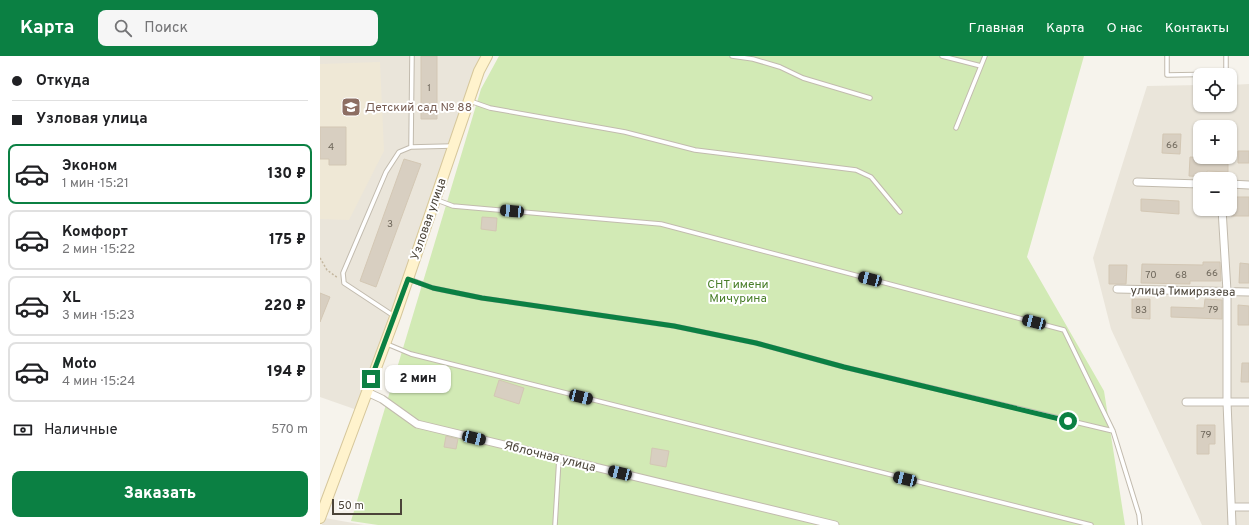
<!DOCTYPE html>
<html lang="ru">
<head>
<meta charset="utf-8">
<style>
	body { margin:0; font-family:Overpass,sans-serif; background:#f6f6f6; color:#202124; height:100vh; display:flex; flex-direction:column; font-size:15px; white-space:nowrap }
	* { box-sizing:border-box; margin:0 }
	p { font-size:13px; color:#757577 }
	.icon { flex:none; width:22px; height:22px; fill:none; stroke:currentColor; stroke-width:2; stroke-linecap:round; stroke-linejoin:round }
	.map { position:relative; flex:1; overflow:hidden }
	.drawer { display:flex; flex-direction:column; background:#fff; width:320px }
	.drawer>* { flex:none }
	.top-card { display:grid; align-content:center; height:88px; padding:0 12px; background:#fff }
	.buttons { position:absolute; left:873px; top:12px; display:grid; gap:8px }
	.buttons a { display:grid; place-items:center; width:44px; height:44px; border-radius:8px; background:#fff; box-shadow:0 1px 3px #0004; font-size:20px }
	.scale { position:absolute; left:12px; bottom:10px; width:70px; box-sizing:border-box; padding-left:4px; border:2px solid #4b4439; border-top:0; font-size:11px; line-height:14px; white-space:nowrap; color:#4b4439; -webkit-text-stroke:3px #fff; paint-order:stroke }
	.end { position:absolute; width:18px; height:18px; margin:-9px; border:5px solid #0b8043; background:#fff; box-shadow:0 0 0 2px #fff }
	.from { border-radius:50% }
	.bubble { position:absolute; height:28px; border-radius:8px; background:#fff; box-shadow:0 1px 3px #0004; font-size:13px; font-weight:800; line-height:28px; text-align:center }
	.car { position:absolute; width:12px; height:24px; margin:-12px -6px; border-radius:5px; box-shadow:0 0 3px 1px #0007; background:linear-gradient(#222 24%,#8ab4d8 0 40%,#222 0 76%,#8ab4d8 0 86%,#222 0) }
	.top-card b { display:flex; align-items:center; gap:14px; height:38px; font-size:15px }
	.top-card b+b { border-top:1px solid #e0e0e0 }
	.top-card i { width:10px; height:10px; background:#202124 }
	ul { padding:0; list-style:none }
	li { display:flex; align-items:center; gap:12px; height:60px; margin:0 8px 6px; padding:0 4px; border:2px solid #e0e0e0; border-radius:8px }
	li div { flex:1 }
	li b { display:block; font-size:15px }
	li em { font-style:normal; font-weight:800 }
	li.selected { border-color:#0b8043 }
	li>.icon { width:36px; height:36px; stroke-width:1.5 }
	.pay { display:flex; align-items:center; gap:10px; height:44px; padding:0 12px; font-size:15px }
	.pay p { margin-inline-start:auto }
	.primary-button { display:flex; gap:8px; margin-top:auto; padding:8px 12px }
	.primary-button a { flex:1; height:46px; border-radius:8px; background:#0b8043; color:#fff; font-size:16px; font-weight:800; line-height:46px; text-align:center }
	header { display:flex; align-items:center; gap:24px; box-sizing:border-box; height:56px; padding:0 20px; background:#0b8043; color:#fff }
	header strong { font-size:19px }
	nav { display:flex; gap:22px; margin-inline-start:auto; font-size:14px }
	.search { width:280px; height:36px; background:#f6f6f6; display:flex; align-items:center; gap:10px; box-sizing:border-box; padding:0 14px; border-radius:8px; color:#757577; font-size:15px }
	main { display:flex; flex:1; min-height:0 }
	.map>svg:first-child { display:block }
	.residential { fill:#eae5da; fill-rule:evenodd }
	.education { fill:#efe8d6 }
	.green { fill:#d2eab5 }
	.building { fill:#d8cfc1; stroke:#d3c7b4 }
	.lines { fill:none; stroke-linecap:round; stroke-linejoin:round }
	.lane-casing { stroke:#c2bbae; stroke-width:5.5 }
	.street-casing { stroke:#c2bbae; stroke-width:9 }
	.secondary-casing { stroke:#d6c79b; stroke-width:12 }
	.path { stroke:#c4b79f; stroke-width:1.5; stroke-dasharray:2 2; stroke-linecap:butt }
	.lane { stroke:#fff; stroke-width:3.5 }
	.street { stroke:#fff; stroke-width:7 }
	.secondary { stroke:#fff3cd; stroke-width:10 }
	.route { stroke:#0b8043; stroke-width:5 }
	.labels { text-anchor:middle; stroke-width:4; stroke-linejoin:round; paint-order:stroke }
	.number-label { font-size:10px; fill:#6e675b }
	.education-label { font-size:12px; fill:#785e54; stroke:#fff; text-anchor:start }
	.street-label { font-size:12px; fill:#4b4439; stroke:#fff }
	.park-label { font-size:12px; fill:#4a7f2a; stroke:#fff }
</style>
</head>
<body>
<header>
<strong>Карта</strong>
<div class="search"><svg class="icon" aria-label="search" viewBox="0 0 24 24"><circle cx="10" cy="10" r="6"/><path d="M15 15l6 6"/></svg>Поиск</div>
<nav><a>Главная</a><a>Карта</a><a>О нас</a><a>Контакты</a></nav>
</header>
<main>
<section class="drawer">
<div class="top-card">
<b><i class="from"></i>Откуда</b>
<b><i></i>Узловая улица</b>
</div>
<ul>
<li class="selected"><svg class="icon" aria-label="car" viewBox="0 0 24 24"><path d="M5 17H2v-5l4-1 3-4h7l3 4 3 1v5h-3M9 17h6M6 11h13"/><circle cx="7" cy="17" r="2"/><circle cx="17" cy="17" r="2"/></svg><div><b>Эконом</b><p>1 мин · 15:21</p></div><em>130 ₽</em></li>
<li><svg class="icon" aria-label="car" viewBox="0 0 24 24"><path d="M5 17H2v-5l4-1 3-4h7l3 4 3 1v5h-3M9 17h6M6 11h13"/><circle cx="7" cy="17" r="2"/><circle cx="17" cy="17" r="2"/></svg><div><b>Комфорт</b><p>2 мин · 15:22</p></div><em>175 ₽</em></li>
<li><svg class="icon" aria-label="car" viewBox="0 0 24 24"><path d="M5 17H2v-5l4-1 3-4h7l3 4 3 1v5h-3M9 17h6M6 11h13"/><circle cx="7" cy="17" r="2"/><circle cx="17" cy="17" r="2"/></svg><div><b>XL</b><p>3 мин · 15:23</p></div><em>220 ₽</em></li>
<li><svg class="icon" aria-label="car" viewBox="0 0 24 24"><path d="M5 17H2v-5l4-1 3-4h7l3 4 3 1v5h-3M9 17h6M6 11h13"/><circle cx="7" cy="17" r="2"/><circle cx="17" cy="17" r="2"/></svg><div><b>Moto</b><p>4 мин · 15:24</p></div><em>194 ₽</em></li>
</ul>
<div class="pay"><svg class="icon" aria-label="cash" viewBox="0 0 24 24"><path d="M3 7h18v10H3z"/><circle cx="12" cy="12" r="2"/></svg>Наличные<p>570 m</p></div>
<div class="primary-button"><a>Заказать</a></div>
</section>
<div class="map">
<svg width="929" height="469" viewBox="0 0 929 469">
	<rect width="100%" height="100%" fill="#f6f3ec"/>
	<path class="residential" d="M0 0H167L40 355 0 341Z
		M929 28V469H882L791 273 773 202 827 30 880 29V49H910V29ZM880 71H910V101H880ZM880 123H910V153H880Z
		M5 462 44 469H2Z"/>
	<path class="education" d="M60 6 64 95 29 164 0 163V8Z"/>
	<path class="green" d="M179 0H764L707 201 784 335 805 469H58L31 465 161 33Z"/>
	<path class="building" d="M101 0H117V63H101Z
		M0 71H26V109H9V103H0Z
		M843 78H861L860 98 842 97Z
		M918 95H929V107H918Z
		M870 101 908 103V116L887 115V121L869 120Z
		M84 103 101 108 56 231 40 225Z
		M912 141H929V160H911Z
		M821 143 859 145V158L821 155Z
		M162 161 177 162 176 175 161 173Z
		M883 206H900L901 225H870V228L821 227 822 208 883 209Z
		M920 207 929 208V227H919Z
		M789 209H807L806 228H789Z
		M0 237 10 241 0 266Z
		M812 243H830V263L812 262Z
		M885 243 902 244V263L851 261V251L884 252Z
		M918 249 929 250V269H918Z
		M922 307H929V326H921Z
		M179 324 204 332 199 348 174 340Z
		M877 369H895V388H889V398H877Z
		M126 380 138 383 136 393 124 391Z
		M332 392 349 395 346 411 330 408Z"/>
	<g class="lines">
		<defs>
			<path id="lane" d="M92 0 91 91 132 90
				M412 0 433 3 460 11 483 22 550 42
				M622 0 661 10
				M847 0V19L906 18V0
				M150 45 170 52 305 76 375 94 536 114 551 121 580 156
				M636 72 665 0
				M117 144 133 150 341 168 744 274 793 375 819 459 820 469
				M89 223 113 232 162 242 354 270 436 287 524 311 793 375
				M74 260 24 227 23 217 66 116 79 96 91 91
				M67 288 91 298 771 469
				M235 469 239 402"/>
			<path id="street" d="M817 126 880 128
				M910 128 929 129
				M902 153 907 235V346L912 469
				M797 233 929 236
				M47 336 62 343 97 368 515 469
				M866 346H929
				M912 451H929"/>
			<path id="secondary" d="M0 462 75 261 159 15 167 0"/>
		</defs>
		<use href="#lane" class="lane-casing"/>
		<use href="#street" class="street-casing"/>
		<use href="#secondary" class="secondary-casing"/>
		<path class="path" d="M0 202 7 214 18 222"/>
		<use href="#lane" class="lane"/>
		<use href="#street" class="street"/>
		<use href="#secondary" class="secondary"/>
	</g>
	<g class="lines">
		<path class="route" d="M51 323 88 223 113 232 162 242 354 270 436 287 524 311 748 365"/>
	</g>
	<defs>
		<symbol id="school-square" viewBox="-11 -11 22 22"><rect x="-9" y="-9" width="18" height="18" rx="4" fill="#8d6e63" stroke="#fff"/><path d="M0-5L7-2L0 1L-7-2ZM-4 1L0 2.5L4 1V4Q0 6-4 4Z" fill="#fff"/></symbol>
	</defs>
	<g fill-rule="evenodd">
		<use href="#school-square" x="20" y="40" width="22" height="22"/>
	</g>
	<g class="labels">
		<g class="number-label">
			<text x="109" y="35">1</text>
			<text x="852" y="92">66</text>
			<text x="11" y="94">4</text>
			<text x="70" y="171">3</text>
			<text x="892" y="220">66</text>
			<text x="831" y="222">70</text>
			<text x="861" y="222">68</text>
			<text x="821" y="257">83</text>
			<text x="893" y="257">79</text>
			<text x="886" y="382">79</text>
		</g>
		<g class="education-label">
			<text x="45" y="55">Детский сад № 88</text>
		</g>
		<g class="street-label">
			<text transform="translate(108 163) rotate(-71)" y="4">Узловая улица</text>
			<text transform="translate(863 235) rotate(1)" y="4">улица Тимирязева</text>
			<text transform="translate(230 400) rotate(14)" y="4">Яблочная улица</text>
		</g>
		<g class="park-label">
			<text x="418" y="232">СНТ имени<tspan x="418" dy="14">Мичурина</tspan></text>
		</g>
	</g>
</svg>
<div class="buttons">
<a><svg class="icon" aria-label="locate" viewBox="0 0 24 24"><circle cx="12" cy="12" r="6"/><path d="M12 2v4M12 18v4M2 12h4M18 12h4"/></svg></a>
<a>+</a>
<a>−</a>
</div>
<div class="scale">50 m</div>
<i class="end from" style="left:748px;top:365px"></i>
<i class="end" style="left:51px;top:323px"></i>
<div class="bubble" style="left:65px;top:309px;width:66px">2 мин</div>
<i class="car" style="left:192px;top:155px;rotate:275deg"></i>
<i class="car" style="left:550px;top:223px;rotate:285deg"></i>
<i class="car" style="left:714px;top:266px;rotate:285deg"></i>
<i class="car" style="left:261px;top:341px;rotate:104deg"></i>
<i class="car" style="left:154px;top:382px;rotate:103deg"></i>
<i class="car" style="left:300px;top:417px;rotate:284deg"></i>
<i class="car" style="left:585px;top:423px;rotate:284deg"></i>
</div>
</main>
</body>
</html>
